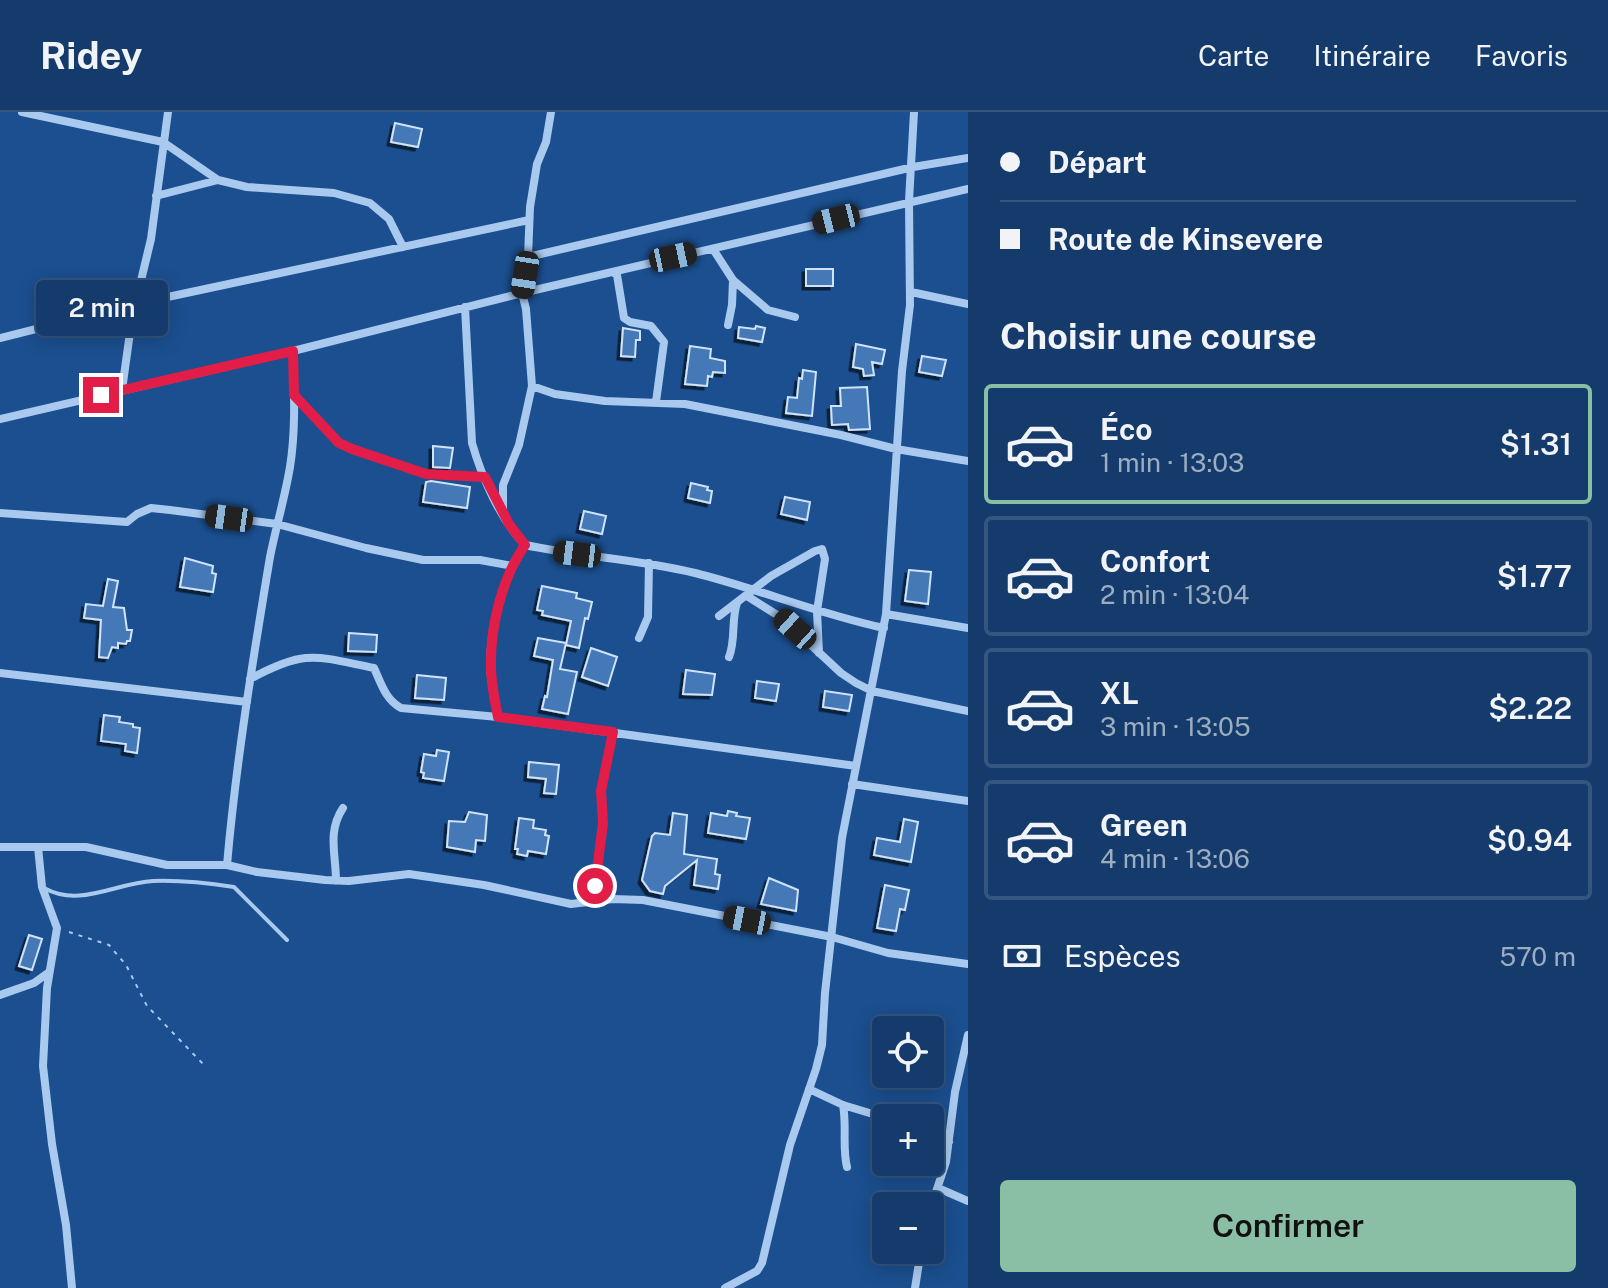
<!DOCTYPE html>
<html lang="fr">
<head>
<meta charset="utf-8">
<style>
	body { margin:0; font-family:"Public Sans",sans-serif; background:#214673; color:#f1f3f6; height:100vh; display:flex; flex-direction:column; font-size:30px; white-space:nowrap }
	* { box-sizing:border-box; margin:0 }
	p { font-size:26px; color:#9dadc1 }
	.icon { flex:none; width:44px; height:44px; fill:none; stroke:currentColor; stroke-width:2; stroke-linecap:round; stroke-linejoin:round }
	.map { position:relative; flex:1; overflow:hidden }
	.side { display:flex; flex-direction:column; background:#143b6b; width:640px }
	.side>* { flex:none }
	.top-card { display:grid; align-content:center; height:176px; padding:0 32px; background:#143b6b }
	.fabs { position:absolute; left:872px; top:904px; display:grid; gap:16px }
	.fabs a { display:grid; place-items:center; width:72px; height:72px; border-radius:8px; background:#143b6b; box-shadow:0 4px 20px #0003,0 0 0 2px #33557e; font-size:40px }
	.end { position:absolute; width:36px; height:36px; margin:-18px; border:10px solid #e11d48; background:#fff; box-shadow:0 0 0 4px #fff }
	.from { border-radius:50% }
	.bubble { position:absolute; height:56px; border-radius:8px; background:#143b6b; box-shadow:0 4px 20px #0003,0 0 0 2px #33557e; font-size:26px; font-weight:600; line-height:56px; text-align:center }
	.car { position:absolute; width:24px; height:48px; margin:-24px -12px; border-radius:10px; box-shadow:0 0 6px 2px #0007; background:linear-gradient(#222 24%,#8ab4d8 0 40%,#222 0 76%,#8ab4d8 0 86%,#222 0) }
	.top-card b { display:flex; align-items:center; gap:28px; height:76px; font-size:30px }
	.top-card b+b { border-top:2px solid #33557e }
	.top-card i { width:20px; height:20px; background:#f1f3f6 }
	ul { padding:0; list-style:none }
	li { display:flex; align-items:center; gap:24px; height:120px; margin:0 16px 12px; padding:0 16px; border:4px solid #33557e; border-radius:8px }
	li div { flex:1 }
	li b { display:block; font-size:30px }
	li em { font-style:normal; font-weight:600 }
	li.on { border-color:#8abfa5 }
	li>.icon { width:72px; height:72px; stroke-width:1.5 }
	h2 { padding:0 32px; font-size:36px; line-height:96px }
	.pay { display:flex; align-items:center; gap:20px; height:88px; padding:0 32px; font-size:30px }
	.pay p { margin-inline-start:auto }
	.primary-button { display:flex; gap:16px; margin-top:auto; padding:16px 32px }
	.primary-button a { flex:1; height:92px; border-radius:8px; background:#8abfa5; color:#111; font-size:32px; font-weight:600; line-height:92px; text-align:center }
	header { display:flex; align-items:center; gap:48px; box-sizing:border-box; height:112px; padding:0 40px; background:#143b6b; border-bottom:2px solid #33557e }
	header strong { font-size:38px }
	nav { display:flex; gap:44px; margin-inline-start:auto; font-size:28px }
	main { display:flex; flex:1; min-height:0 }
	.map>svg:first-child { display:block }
	.building { fill:#4478b7; stroke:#cfe3fa; stroke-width:2; filter:url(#shadow) }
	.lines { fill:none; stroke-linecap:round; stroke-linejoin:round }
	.path { stroke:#a9c9ee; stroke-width:2; stroke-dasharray:4 6; stroke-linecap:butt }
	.lane { stroke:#a9c9ee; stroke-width:4 }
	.street { stroke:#a9c9ee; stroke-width:8 }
	.route { stroke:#e11d48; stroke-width:10 }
</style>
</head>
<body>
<header>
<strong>Ridey</strong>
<nav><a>Carte</a><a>Itinéraire</a><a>Favoris</a></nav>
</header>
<main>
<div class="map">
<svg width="968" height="1176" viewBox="0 0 968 1176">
	<defs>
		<filter id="shadow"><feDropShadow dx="-3.5" dy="3.5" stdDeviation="0" flood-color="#0009"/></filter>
	</defs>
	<rect width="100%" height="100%" fill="#1b4f8f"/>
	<path class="building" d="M395 11 422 17 418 35 391 30Z
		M806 157H833V174H806Z
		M756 214 765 216 762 230 738 226 739 215 755 217Z
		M623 216 640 219V228H636L635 245 621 244Z
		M856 232 885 238 882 252 872 250 874 263 864 264 863 257 853 255Z
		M690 234 711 237 710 246 725 249V261L713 260 712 265 708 264 707 274 685 272Z
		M922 244 946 248 942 264 919 260Z
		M803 258 816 260 812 304 786 301 788 285 797 286 799 266 802 267Z
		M867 275 870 317 849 318 848 312 832 313 831 294H841L840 276Z
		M433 334 453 336 450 356 433 355Z
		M431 369 470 375 467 396 423 390 426 370Z
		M691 371 708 375 707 378 712 379 710 391 688 386Z
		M785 385 810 390 807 408 781 402Z
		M584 399 606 404 602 422 580 417Z
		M185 446 213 454 212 461 216 462 213 480 180 475Z
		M909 458 931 460 928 492 905 489Z
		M108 467 118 469 113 495 124 496 127 518H132L130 529H127L126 532 118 531V536L112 535 108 546 99 545 101 508 84 506 86 492 103 494Z
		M542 474 577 481 576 486 592 490 588 507 585 506 579 536 566 533 571 509 542 503 543 499 537 498Z
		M349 521 377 523 376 540 348 539Z
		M538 526 566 531 560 557 577 560 568 602 542 597 545 584 547 585 553 548 534 544Z
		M591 536 617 545 608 574 582 565Z
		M686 558 715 562 712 583 683 582Z
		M417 563 446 566 444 588 415 586Z
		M757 569 779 572 776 589 755 586Z
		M825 579 852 583 849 599 823 595Z
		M104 603 120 605 119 610 133 612V615L140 616 137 641 125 639 126 632 101 629Z
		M437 638 449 640 444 669 423 666 424 661 421 660 424 642 436 644Z
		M529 650 559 653 556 682 544 681 546 667 528 665Z
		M728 699 737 701 736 704 750 706 746 727 708 721 711 701 727 704Z
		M469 700 487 703 485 729 476 728 475 740 447 735 449 709 465 710Z
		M673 701 687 703 684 742 717 747 715 762 720 763 718 777 694 773 697 748 665 774 663 782 650 779 642 768 652 724 655 721 670 723Z
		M519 706 534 708 533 716 546 718 545 723 549 724 546 742 528 739 527 744 517 742 518 737H515Z
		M904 707 918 710 911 750 874 743 877 726 900 730Z
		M769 766 798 778 796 799 761 792Z
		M885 773 909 778 905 798 900 797 896 819 877 816Z
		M29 823 42 827 32 858 19 854Z"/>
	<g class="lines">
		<path class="path" d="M69 820 109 833 126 853 147 894 205 954"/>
		<path class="lane" d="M44 776C80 796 115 771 153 769 179 768 208 771 234 775L287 828"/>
		<path class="street" d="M22 0 163 30 218 68 247 75 334 81 370 91 389 107 403 135
			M156 84 218 68
			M713 137 733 168 768 198 795 205
			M528 145 913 55 968 46
			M614 161 617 163 624 206 630 210 651 214 664 230 656 290
			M911 180 968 192
			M465 195 472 331C482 366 500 407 525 433 582 445 639 447 695 461 759 477 819 502 884 516
			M728 213 732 193 733 168
			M0 226 135 192 529 108
			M532 274 555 282 605 289 685 292 841 323 896 337 968 349
			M122 278 132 206 151 127 168 0
			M294 283 339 331 352 337 426 362 485 365
			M0 307 293 239 522 181 968 77
			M503 398V373L519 333 532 274 526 197 522 181 528 145 530 95 537 52 546 30 551 0
			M0 401 127 410 137 402 151 396 170 398 277 412 366 436 423 448H480L513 454
			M747 484 782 506 841 561 856 571 872 579 968 599
			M886 502 968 516
			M719 504 771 464 815 439 822 437 825 447 817 499 819 541
			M639 526 648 505 649 451
			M729 545C736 527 731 509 737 491
			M0 561 247 590
			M250 567C306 537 315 544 374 556 381 571 385 587 401 596L498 605 856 654
			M498 605C495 589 491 572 490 555 490 515 502 466 525 433
			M852 672 968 689
			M0 735H86L167 753H227L257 760 325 768 349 769 409 762 484 773 571 792 613 787 643 788 832 825 888 841 968 852
			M38 735 42 775 57 816 47 876 43 954 52 1032 66 1113 72 1176
			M227 753C236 650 253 547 270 445 276 415 285 385 290 355 296 317 294 278 293 239
			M336 769C336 742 327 720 343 696
			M593 791 603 711 601 679 613 620
			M0 883 34 871 48 861
			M809 977 843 993 886 1006
			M843 993C847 1014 842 1036 847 1055
			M930 1022 949 1030
			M938 1076 968 1089
			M930 1098 946 1050 955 980 968 923
			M725 1176 757 1159 762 1151 790 1033 816 957 822 933 825 881 842 726 886 502 902 259 910 193 909 89 914 0
			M915 1176 921 1138"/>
	</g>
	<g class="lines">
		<path class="route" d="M101 283 293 239 294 283 339 331 352 337 426 362 485 365 509 412 525 433C502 466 490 515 491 555 491 572 495 589 498 605L613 620 601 679 603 711 595 774"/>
	</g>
</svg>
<div class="fabs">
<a><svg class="icon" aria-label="locate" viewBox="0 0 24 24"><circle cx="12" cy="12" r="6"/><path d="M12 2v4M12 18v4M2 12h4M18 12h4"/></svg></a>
<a>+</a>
<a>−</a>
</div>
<i class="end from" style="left:595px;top:774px"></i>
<i class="end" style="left:101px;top:283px"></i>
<div class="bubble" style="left:36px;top:168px;width:132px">2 min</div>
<i class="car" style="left:836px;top:107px;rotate:256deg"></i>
<i class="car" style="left:673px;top:145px;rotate:78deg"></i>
<i class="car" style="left:525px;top:163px;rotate:189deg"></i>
<i class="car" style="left:229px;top:406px;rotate:278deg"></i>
<i class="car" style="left:577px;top:442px;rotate:277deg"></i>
<i class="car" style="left:795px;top:517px;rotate:312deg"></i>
<i class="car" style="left:747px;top:808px;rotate:281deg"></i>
</div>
<section class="side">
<div class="top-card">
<b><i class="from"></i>Départ</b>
<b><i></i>Route de Kinsevere</b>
</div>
<h2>Choisir une course</h2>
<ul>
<li class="on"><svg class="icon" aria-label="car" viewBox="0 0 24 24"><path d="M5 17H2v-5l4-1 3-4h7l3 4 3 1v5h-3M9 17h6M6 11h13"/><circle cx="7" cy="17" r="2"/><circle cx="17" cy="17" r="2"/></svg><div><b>Éco</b><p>1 min · 13:03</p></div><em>$1.31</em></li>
<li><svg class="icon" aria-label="car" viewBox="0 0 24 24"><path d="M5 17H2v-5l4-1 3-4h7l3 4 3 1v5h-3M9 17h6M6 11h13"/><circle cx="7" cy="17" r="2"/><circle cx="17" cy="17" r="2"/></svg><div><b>Confort</b><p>2 min · 13:04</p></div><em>$1.77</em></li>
<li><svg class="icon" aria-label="car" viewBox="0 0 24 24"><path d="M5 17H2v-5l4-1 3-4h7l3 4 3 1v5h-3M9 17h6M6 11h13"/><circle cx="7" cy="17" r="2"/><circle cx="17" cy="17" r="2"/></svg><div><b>XL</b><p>3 min · 13:05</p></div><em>$2.22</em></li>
<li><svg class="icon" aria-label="car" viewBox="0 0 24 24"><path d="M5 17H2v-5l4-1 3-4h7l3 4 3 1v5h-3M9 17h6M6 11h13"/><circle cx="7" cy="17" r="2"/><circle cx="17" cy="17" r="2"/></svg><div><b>Green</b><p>4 min · 13:06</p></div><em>$0.94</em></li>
</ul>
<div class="pay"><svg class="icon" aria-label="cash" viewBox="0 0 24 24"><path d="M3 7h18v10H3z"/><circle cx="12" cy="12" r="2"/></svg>Espèces<p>570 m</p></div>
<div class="primary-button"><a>Confirmer</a></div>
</section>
</main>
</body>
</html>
